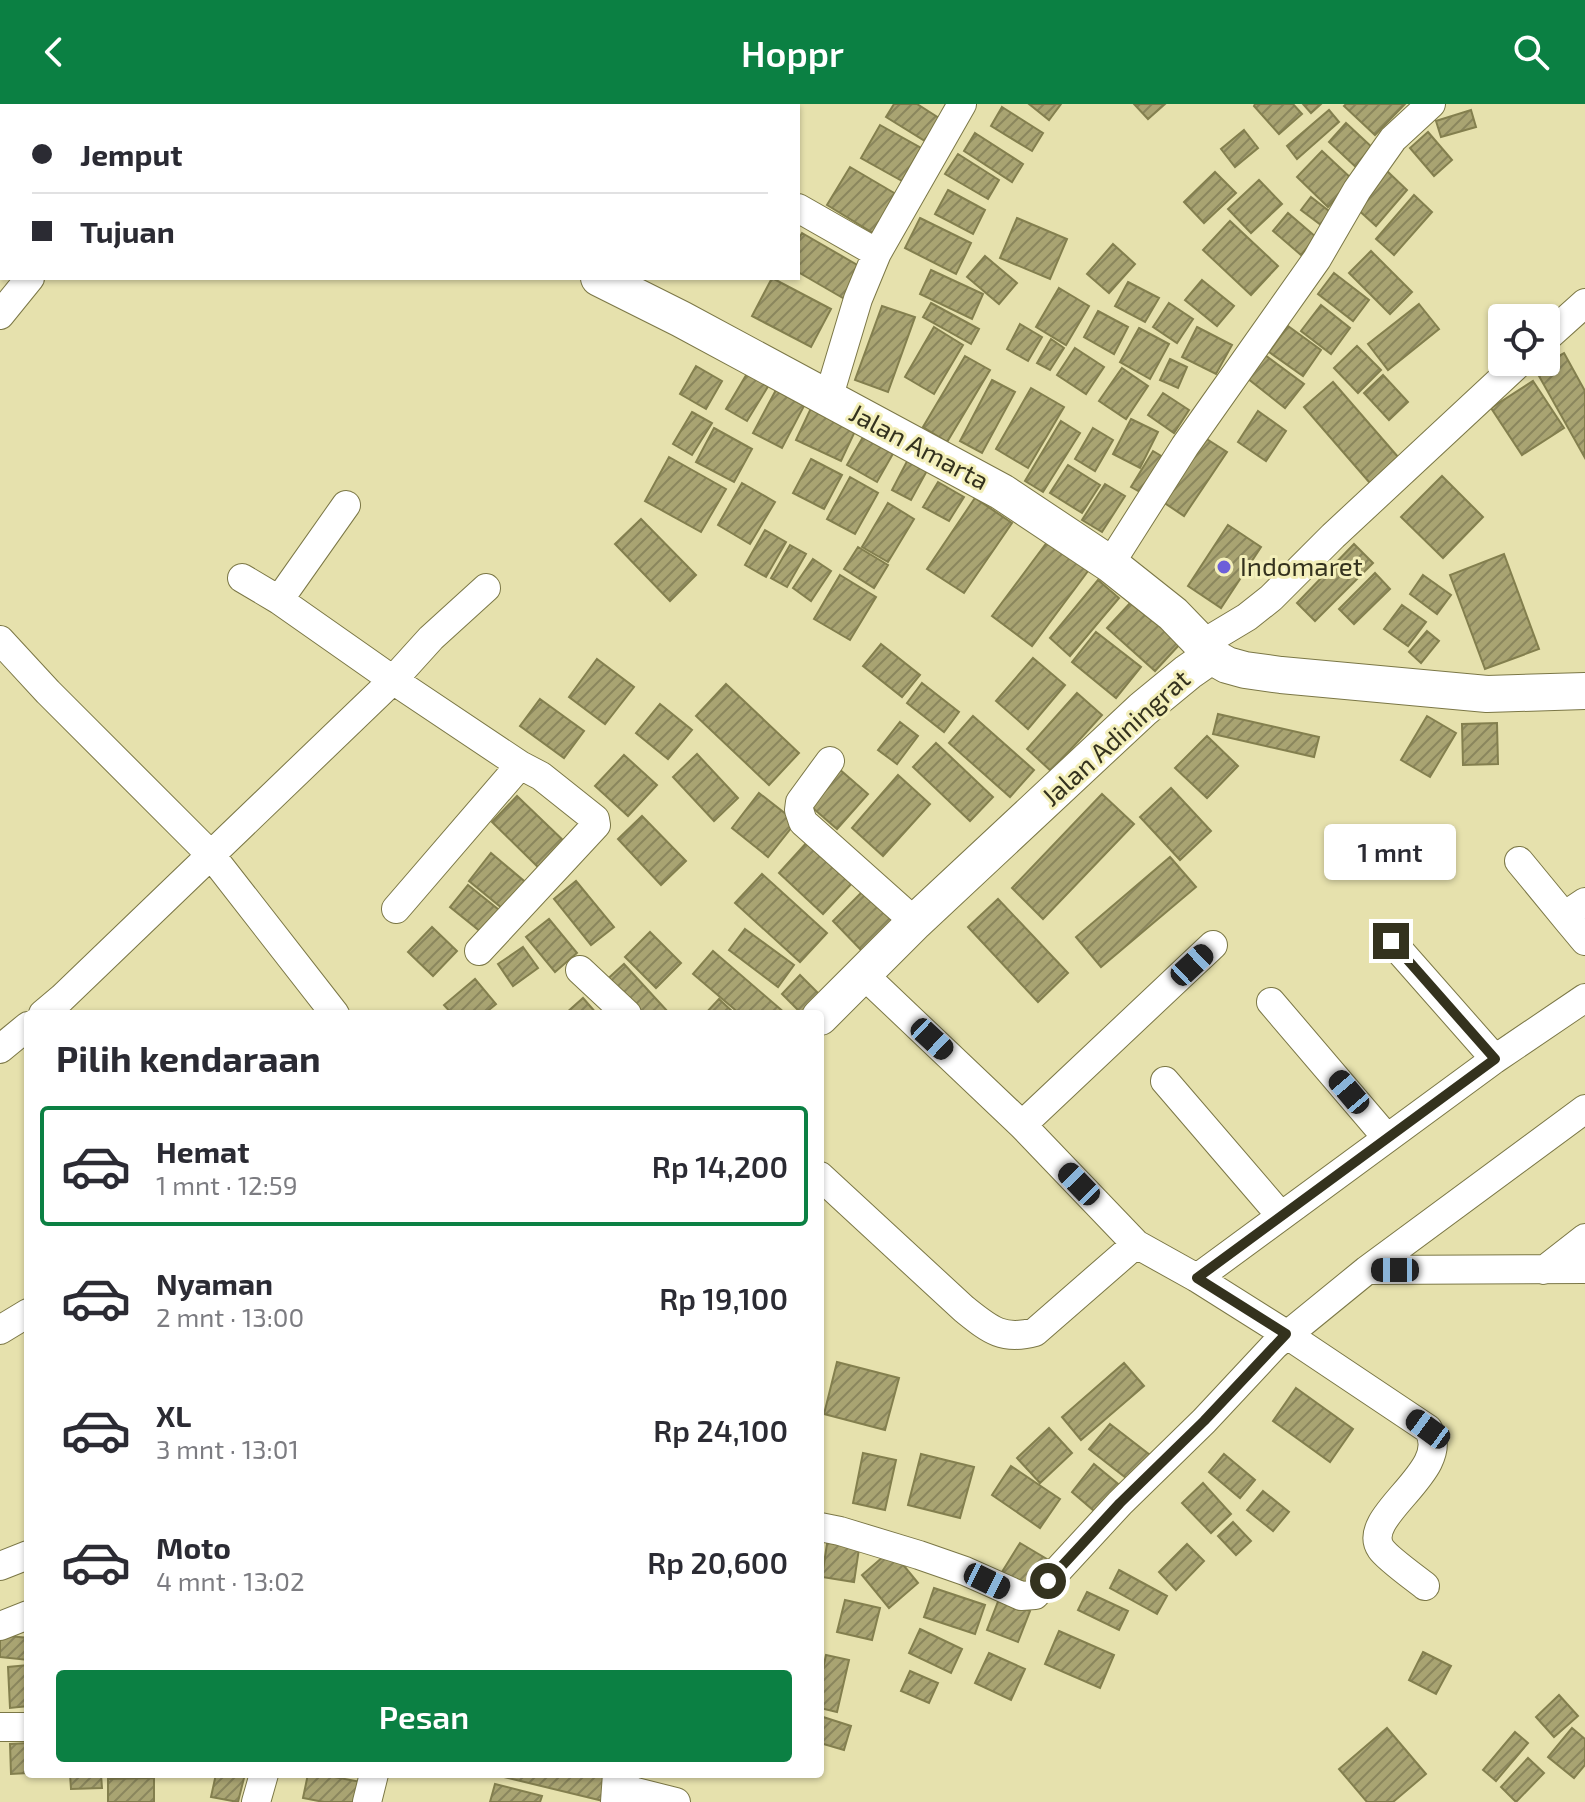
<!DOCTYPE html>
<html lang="id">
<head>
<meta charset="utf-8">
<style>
	body { margin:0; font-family:"Exo 2",sans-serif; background:#f2f2f3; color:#2b2b33; height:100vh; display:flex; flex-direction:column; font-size:30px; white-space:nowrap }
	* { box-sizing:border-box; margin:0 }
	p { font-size:26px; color:#7c7c81 }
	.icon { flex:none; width:44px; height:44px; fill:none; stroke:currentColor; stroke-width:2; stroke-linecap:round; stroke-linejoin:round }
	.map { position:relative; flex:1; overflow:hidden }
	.drawer { position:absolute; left:24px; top:906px; width:800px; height:768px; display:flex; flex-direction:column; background:#fff; border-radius:8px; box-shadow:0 2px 6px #0004 }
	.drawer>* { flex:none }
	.hud { position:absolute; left:0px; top:0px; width:800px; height:176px; box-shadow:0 2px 6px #0004; display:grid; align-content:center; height:176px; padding:0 32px; background:#fff }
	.tools { position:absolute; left:1488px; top:200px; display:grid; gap:16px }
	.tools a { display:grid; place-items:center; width:72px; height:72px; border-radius:8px; background:#fff; box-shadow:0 2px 6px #0004; font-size:40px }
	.end { position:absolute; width:36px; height:36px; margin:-18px; border:10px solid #34321e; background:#fff; box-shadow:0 0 0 4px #fff }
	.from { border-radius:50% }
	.bubble { position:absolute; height:56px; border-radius:8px; background:#fff; box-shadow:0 2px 6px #0004; font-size:26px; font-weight:600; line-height:56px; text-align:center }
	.car { position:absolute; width:24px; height:48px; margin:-24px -12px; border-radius:10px; box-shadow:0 0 6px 2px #0007; background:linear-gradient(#222 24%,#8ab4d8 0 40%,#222 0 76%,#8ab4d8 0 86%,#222 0) }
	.hud b { display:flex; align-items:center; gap:28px; height:76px; font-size:30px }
	.hud b+b { border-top:2px solid #e1e1e2 }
	.hud i { width:20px; height:20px; background:#2b2b33 }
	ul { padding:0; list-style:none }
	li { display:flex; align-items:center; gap:24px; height:120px; margin:0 16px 12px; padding:0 16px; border:4px solid transparent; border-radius:8px }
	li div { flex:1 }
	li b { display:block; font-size:30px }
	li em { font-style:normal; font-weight:600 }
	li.active { border-color:#0b8043 }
	li>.icon { width:72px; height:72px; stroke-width:1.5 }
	h2 { padding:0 32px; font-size:36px; line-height:96px }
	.cta { display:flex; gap:16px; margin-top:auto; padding:16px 32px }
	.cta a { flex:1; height:92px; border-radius:8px; background:#0b8043; color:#fff; font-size:32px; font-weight:600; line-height:92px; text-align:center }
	header { display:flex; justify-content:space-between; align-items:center; height:104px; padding:0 32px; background:#0b8043; color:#fff; font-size:36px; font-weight:600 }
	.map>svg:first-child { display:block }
	.building { fill:url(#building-hatch); stroke:#837f4e; stroke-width:2 }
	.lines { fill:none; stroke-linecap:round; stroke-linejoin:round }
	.minor-casing { stroke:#7b7746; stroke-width:30 }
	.tertiary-casing { stroke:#7b7746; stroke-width:38 }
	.minor { stroke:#fff; stroke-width:28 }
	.tertiary { stroke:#fff; stroke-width:36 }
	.route { stroke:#34321e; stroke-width:10 }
	.poi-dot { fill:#6c5fd9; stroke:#f3efba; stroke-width:3 }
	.labels { text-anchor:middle; stroke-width:6; stroke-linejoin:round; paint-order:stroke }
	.street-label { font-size:26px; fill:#34321e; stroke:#f3efba }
	.poi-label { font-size:26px; fill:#34321e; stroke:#f3efba; text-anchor:start }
</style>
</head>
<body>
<header><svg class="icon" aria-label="back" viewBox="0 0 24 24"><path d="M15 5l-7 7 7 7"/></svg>Hoppr<svg class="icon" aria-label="search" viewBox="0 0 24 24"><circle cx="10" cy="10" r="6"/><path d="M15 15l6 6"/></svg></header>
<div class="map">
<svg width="1585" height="1698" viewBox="0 0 1585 1698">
	<defs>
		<pattern id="building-hatch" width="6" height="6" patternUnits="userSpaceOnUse" patternTransform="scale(2)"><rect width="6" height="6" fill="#a9a472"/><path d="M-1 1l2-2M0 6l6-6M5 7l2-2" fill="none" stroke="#8a865d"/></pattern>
	</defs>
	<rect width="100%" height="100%" fill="#e6e1ad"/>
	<path class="building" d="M894 0H917L939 14 925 37 886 13Z
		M1029 0H1061L1049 16Z
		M1134 0H1165L1148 15Z
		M1255 0H1293L1302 10 1279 30 1254 2Z
		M1303 0H1321L1311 9Z
		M1346 0H1405L1375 31 1344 2Z
		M1002 3 1043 29 1032 47 991 22Z
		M1329 6 1339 18 1297 55 1287 42Z
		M1471 6 1476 23 1441 33 1436 17Z
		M1346 19 1375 46 1358 65 1329 38Z
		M880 21 921 44 902 77 861 54Z
		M1244 26 1258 44 1235 63 1221 45Z
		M1428 28 1452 56 1434 72 1410 44Z
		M975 29 1023 60 1012 78 964 47Z
		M1322 47 1353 76 1328 103 1297 73Z
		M958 50 999 76 988 95 945 70Z
		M850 63 901 93 878 132 827 101Z
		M1387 67 1407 86 1376 122 1355 103Z
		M1215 68 1236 89 1204 119 1184 98Z
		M1259 76 1282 100 1251 129 1228 105Z
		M948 86 985 106 973 130 935 110Z
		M1414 91 1432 108 1394 151 1376 135Z
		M1311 93 1338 114 1329 127 1301 106Z
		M1288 109 1316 133 1301 151 1273 127Z
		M920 114 971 139 956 170 905 144Z
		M1017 114 1067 135 1050 175 1000 154Z
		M1230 117 1278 162 1251 191 1203 146Z
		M802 129 866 166 848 197 798 168V136Z
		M1113 140 1135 160 1109 189 1087 170Z
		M1371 147 1412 188 1390 210 1349 169Z
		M985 152 1017 179 999 200 967 173Z
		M931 166 983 190 972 215 920 190Z
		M1334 169 1369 196 1353 217 1318 190Z
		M772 174 831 205 811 243 752 212Z
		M1202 176 1234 202 1217 222 1185 196Z
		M1128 178 1159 194 1145 218 1115 202Z
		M1059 184 1089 202 1066 241 1036 223Z
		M931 199 979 225 971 240 923 213Z
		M1169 199 1193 215 1177 239 1153 223Z
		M1419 200 1439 225 1388 266 1368 240Z
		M1321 201 1350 224 1331 250 1301 227Z
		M882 202 915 213 888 288 855 276Z
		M1098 207 1128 223 1114 250 1084 233Z
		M1020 220 1042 233 1028 257 1007 245Z
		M1288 222 1321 246 1303 272 1269 248Z
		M934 223 963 241 934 290 905 273Z
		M1197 223 1232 241 1216 270 1182 253Z
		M1139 224 1169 240 1150 275 1120 258Z
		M1051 235 1064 244 1050 266 1037 259Z
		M1357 242 1381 266 1358 289 1334 264Z
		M1075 244 1104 263 1086 290 1057 271Z
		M1564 249 1585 287V354L1535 265Z
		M1265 251 1304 280 1285 304 1247 274Z
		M965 252 990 266 947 338 923 323Z
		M1170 255 1187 263 1178 284 1160 276Z
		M754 258 775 271 747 317 726 305Z
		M696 262 722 277 706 305 680 290Z
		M1122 264 1148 282 1126 315 1099 297Z
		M1383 271 1408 298 1389 316 1364 289Z
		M992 276 1015 288 982 349 960 337Z
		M1533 277 1564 324 1522 351 1491 304Z
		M1333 278 1405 361 1376 386 1304 303Z
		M1031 284 1064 303 1028 364 996 345Z
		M776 286 804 302 782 344 753 329Z
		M1163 289 1189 306 1174 329 1148 311Z
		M812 302 857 323 841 357 796 336Z
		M1258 307 1286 327 1266 357 1238 338Z
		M692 308 712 319 692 351 673 340Z
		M1131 315 1158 328 1140 364 1113 350Z
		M1061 317 1080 329 1043 388 1025 377Z
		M714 324 752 345 734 378 696 358Z
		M1093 324 1113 336 1095 367 1075 355Z
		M866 328 895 346 877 378 847 361Z
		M1202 332 1227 348 1184 412 1160 396Z
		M915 342 935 352 911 396 892 386Z
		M1153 347 1168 356 1147 392 1131 383Z
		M669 353 726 385 701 428 645 397Z
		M811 355 842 371 824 405 793 389Z
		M1068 361 1100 381 1082 409 1050 389Z
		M1442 372 1483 413 1443 454 1401 413Z
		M850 373 878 389 855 430 827 415Z
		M938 378 964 393 949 417 923 403Z
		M742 379 775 398 750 440 718 421Z
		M1105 380 1125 392 1102 428 1082 416Z
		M975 394 1012 419 964 489 927 465Z
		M888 399 914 415 888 458 862 443Z
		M641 415 696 471 670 497 615 440Z
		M1228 421 1261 443 1221 504 1188 482Z
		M765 426 786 438 766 473 745 461Z
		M1051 433 1091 463 1032 542 992 512Z
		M1354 440 1373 459 1315 517 1297 499Z
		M790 441 806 450 787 483 771 474Z
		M858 443 888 461 874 484 844 465Z
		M1504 450 1539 545 1485 565 1450 471Z
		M813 455 831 467 811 497 793 484Z
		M1375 469 1390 485 1354 520 1339 505Z
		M840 471 876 493 850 536 814 515Z
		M1423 471 1451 491 1437 510 1410 490Z
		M1098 476 1119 494 1070 552 1050 534Z
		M1132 497 1180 540 1155 567 1107 524Z
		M1402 501 1426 518 1408 542 1384 525Z
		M1427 527 1439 537 1421 559 1409 548Z
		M1096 528 1141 563 1116 594 1072 558Z
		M881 540 920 571 902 593 863 562Z
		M1033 554 1065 581 1028 625 996 597Z
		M597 555 634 583 605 620 569 593Z
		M922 579 959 608 944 628 907 599Z
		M726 580 799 649 769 681 696 612Z
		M1077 589 1102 611 1051 667 1027 645Z
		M540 595 584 627 564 654 520 622Z
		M660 600 692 626 668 655 636 629Z
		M1218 610 1319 633 1314 653 1213 630Z
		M973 612 1034 666 1010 693 949 639Z
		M1427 612 1456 629 1430 673 1401 656Z
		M900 618 918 632 897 660 878 646Z
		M1497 619 1498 660 1463 661 1462 620Z
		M1207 632 1238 662 1207 694 1175 664Z
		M936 639 993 693 970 717 913 663Z
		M697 650 738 694 714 717 673 673Z
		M624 651 657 681 628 712 595 682Z
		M838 664 868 690 837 725 807 699Z
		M898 671 930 700 883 752 852 724Z
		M1171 684 1211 727 1180 756 1140 713Z
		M759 689 796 718 768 753 732 724Z
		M1102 690 1134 720 1043 815 1012 784Z
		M517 692 567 740 541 766 492 718Z
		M642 712 686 757 661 781 618 735Z
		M809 736 854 777 823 810 779 769Z
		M491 749 530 782 508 809 469 777Z
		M1170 753 1196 783 1101 863 1076 833Z
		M762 770 827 829 800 858 735 799Z
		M576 777 614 823 591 841 554 795Z
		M468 781 504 810 486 832 450 803Z
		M866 784 895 813 862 847 833 817Z
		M998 795 1068 869 1038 898 968 823Z
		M549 815 577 849 555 868 526 833Z
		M432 823 457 847 433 872 408 848Z
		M745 825 794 861 778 883 729 846Z
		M650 828 681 859 656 884 625 853Z
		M523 843 538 864 513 882 498 860Z
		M713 847 786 910H740L693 870Z
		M624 860 669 909 668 910H632L603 879Z
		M800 871 821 892 802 910 782 890Z
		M475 875 496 900 484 910H452L444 901Z
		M583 894 597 910H565Z
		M719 895 735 910H705Z
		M837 1258 899 1274 885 1326 824 1310Z
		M1124 1259 1144 1282 1081 1336 1062 1313Z
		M1296 1284 1353 1325 1330 1358 1273 1317Z
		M1110 1320 1150 1351 1130 1377 1089 1345Z
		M1049 1324 1072 1349 1040 1379 1017 1354Z
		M863 1349 896 1356 885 1406 853 1399Z
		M921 1350 974 1363 960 1414 908 1401Z
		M1224 1350 1255 1376 1240 1394 1209 1368Z
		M1094 1360 1123 1384 1100 1412 1072 1388Z
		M1011 1362 1060 1395 1040 1424 992 1391Z
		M1203 1379 1231 1410 1211 1429 1182 1399Z
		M1263 1387 1289 1408 1273 1427 1247 1406Z
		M1233 1418 1251 1437 1236 1451 1218 1432Z
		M828 1433 860 1438 854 1478 822 1473Z
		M1020 1439 1052 1458 1034 1487 1002 1468Z
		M1187 1440 1204 1457 1176 1486 1159 1468Z
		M891 1446 918 1479 889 1504 862 1471Z
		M1119 1466 1167 1492 1157 1510 1110 1484Z
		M934 1484 985 1501 975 1530 924 1513Z
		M1087 1488 1128 1507 1119 1526 1078 1506Z
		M999 1495 1030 1507 1018 1538 987 1526Z
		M845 1496 880 1504 872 1536 837 1528Z
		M920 1525 962 1545 951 1569 909 1549Z
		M1059 1527 1114 1551 1100 1584 1045 1560Z
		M0 1531 28 1534V1556L0 1553Z
		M1423 1548 1451 1562 1436 1590 1409 1576Z
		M989 1549 1025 1565 1011 1596 975 1579Z
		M826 1551 849 1556 837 1608 820 1604V1578Z
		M28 1561V1602L10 1604 8 1563Z
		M910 1567 938 1579 929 1599 901 1587Z
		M1559 1591 1578 1612 1554 1633 1536 1613Z
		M820 1612 851 1622 844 1646 820 1639Z
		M1387 1624 1426 1670 1393 1698H1367L1339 1665Z
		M1572 1624 1585 1635V1661L1574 1674 1548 1653Z
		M1515 1628 1528 1639 1496 1677 1483 1666Z
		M28 1639V1669L11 1670 10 1640Z
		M1528 1654 1544 1669 1516 1698 1501 1683Z
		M70 1670H101L102 1684 71 1685Z
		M216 1670H245L238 1698 211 1693Z
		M308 1670H318L361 1678 357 1698H324L303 1694Z
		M501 1670H610L603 1697 500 1672Z
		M154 1674V1698H108V1675Z
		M495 1680 542 1692 540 1698H490Z"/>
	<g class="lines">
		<defs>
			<path id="minor" d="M170 2 172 0
				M535 2 536 0
				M798 104 877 149
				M0 211 30 174
				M1546 234 1585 199
				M828 295 858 195 877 149 962 0
				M1110 460 1185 342 1317 155 1357 86 1393 35 1431 0
				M242 474 279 496 393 576 520 661 541 672 595 715 596 721 479 847
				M279 496 346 401
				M0 536 48 588 211 751 335 910
				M1202 540 1247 513 1271 494 1333 432 1520 258
				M830 657 800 698 799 706 803 718 915 818
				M1519 757 1570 819
				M1585 798 1573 806 1569 813 1570 819 1585 837
				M396 805 520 661
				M1391 837 1495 955
				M580 866 627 910
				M864 871 1022 1021 1136 1140 1197 1174 1286 1230 1428 1325C1455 1366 1358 1412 1381 1445 1387 1454 1415 1474 1425 1482
				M1271 898 1387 1034
				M43 910 62 894 393 576 431 534 486 484
				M0 945 28 922
				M1165 977 1281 1112
				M1022 1021 1213 841
				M820 1072 964 1205C989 1225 1002 1237 1035 1228L1136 1140
				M1367 1166 1585 1005
				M1544 1166 1585 1134
				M1197 1174 1495 955 1585 894
				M0 1226 28 1209
				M820 1423 840 1427 919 1451 965 1467 1021 1492 1035 1491 1120 1399 1204 1317 1275 1241 1367 1166 1585 1165
				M0 1462 28 1451
				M0 1522 28 1511
				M0 1623H28
				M620 1684 676 1698
				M256 1698 264 1670
				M367 1698 374 1670"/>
			<path id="tertiary" d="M226 0 231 2
				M599 174 681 215 1002 388 1110 460 1173 510 1202 540 1211 552 1227 561 1245 566 1281 571 1487 590 1585 587
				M820 913 915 818 1143 605 1188 568 1211 552
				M619 1698 621 1670"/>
		</defs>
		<use href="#minor" class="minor-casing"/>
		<use href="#tertiary" class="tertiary-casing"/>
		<use href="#minor" class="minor"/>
		<use href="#tertiary" class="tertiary"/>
	</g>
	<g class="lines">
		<path class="route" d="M1048 1477 1120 1399 1204 1317 1286 1230 1197 1174 1495 955 1391 837"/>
	</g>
	<circle class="poi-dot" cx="1224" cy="463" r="8"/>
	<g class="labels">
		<g class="street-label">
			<text transform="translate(919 343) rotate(28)" y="9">Jalan Amarta</text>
			<text transform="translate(1116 634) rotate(-42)" y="9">Jalan Adiningrat</text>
		</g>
		<g class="poi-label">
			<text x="1240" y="472">Indomaret</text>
		</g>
	</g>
</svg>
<div class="tools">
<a><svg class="icon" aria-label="locate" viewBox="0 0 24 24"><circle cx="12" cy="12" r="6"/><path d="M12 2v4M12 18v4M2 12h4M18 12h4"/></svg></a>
</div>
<i class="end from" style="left:1048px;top:1477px"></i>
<i class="end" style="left:1391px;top:837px"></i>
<div class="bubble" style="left:1324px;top:720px;width:132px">1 mnt</div>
<i class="car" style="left:1192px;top:861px;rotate:47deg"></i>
<i class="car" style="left:932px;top:935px;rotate:133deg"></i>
<i class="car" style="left:1349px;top:988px;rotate:320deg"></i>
<i class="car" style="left:1079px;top:1080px;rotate:316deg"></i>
<i class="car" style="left:1395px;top:1166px;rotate:270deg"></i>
<i class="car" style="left:1428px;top:1325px;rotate:306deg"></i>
<i class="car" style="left:987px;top:1477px;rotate:116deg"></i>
<div class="hud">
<b><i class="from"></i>Jemput</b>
<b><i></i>Tujuan</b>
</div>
<section class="drawer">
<h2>Pilih kendaraan</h2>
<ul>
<li class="active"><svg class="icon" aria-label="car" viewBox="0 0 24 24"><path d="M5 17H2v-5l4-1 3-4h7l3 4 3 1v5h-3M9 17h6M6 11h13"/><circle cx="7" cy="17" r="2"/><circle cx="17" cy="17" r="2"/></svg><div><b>Hemat</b><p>1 mnt · 12:59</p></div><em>Rp 14,200</em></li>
<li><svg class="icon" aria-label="car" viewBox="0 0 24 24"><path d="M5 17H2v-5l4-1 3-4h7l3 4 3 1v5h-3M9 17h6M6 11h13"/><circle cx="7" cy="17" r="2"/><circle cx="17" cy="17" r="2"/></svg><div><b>Nyaman</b><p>2 mnt · 13:00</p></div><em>Rp 19,100</em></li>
<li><svg class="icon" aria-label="car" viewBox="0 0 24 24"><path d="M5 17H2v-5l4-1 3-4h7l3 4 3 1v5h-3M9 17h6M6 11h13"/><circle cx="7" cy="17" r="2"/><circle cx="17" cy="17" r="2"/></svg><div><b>XL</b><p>3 mnt · 13:01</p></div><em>Rp 24,100</em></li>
<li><svg class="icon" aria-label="car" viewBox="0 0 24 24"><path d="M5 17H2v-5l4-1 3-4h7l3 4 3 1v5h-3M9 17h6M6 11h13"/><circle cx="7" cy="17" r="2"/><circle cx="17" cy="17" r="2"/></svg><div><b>Moto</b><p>4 mnt · 13:02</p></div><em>Rp 20,600</em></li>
</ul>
<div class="cta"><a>Pesan</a></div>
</section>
</div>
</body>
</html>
